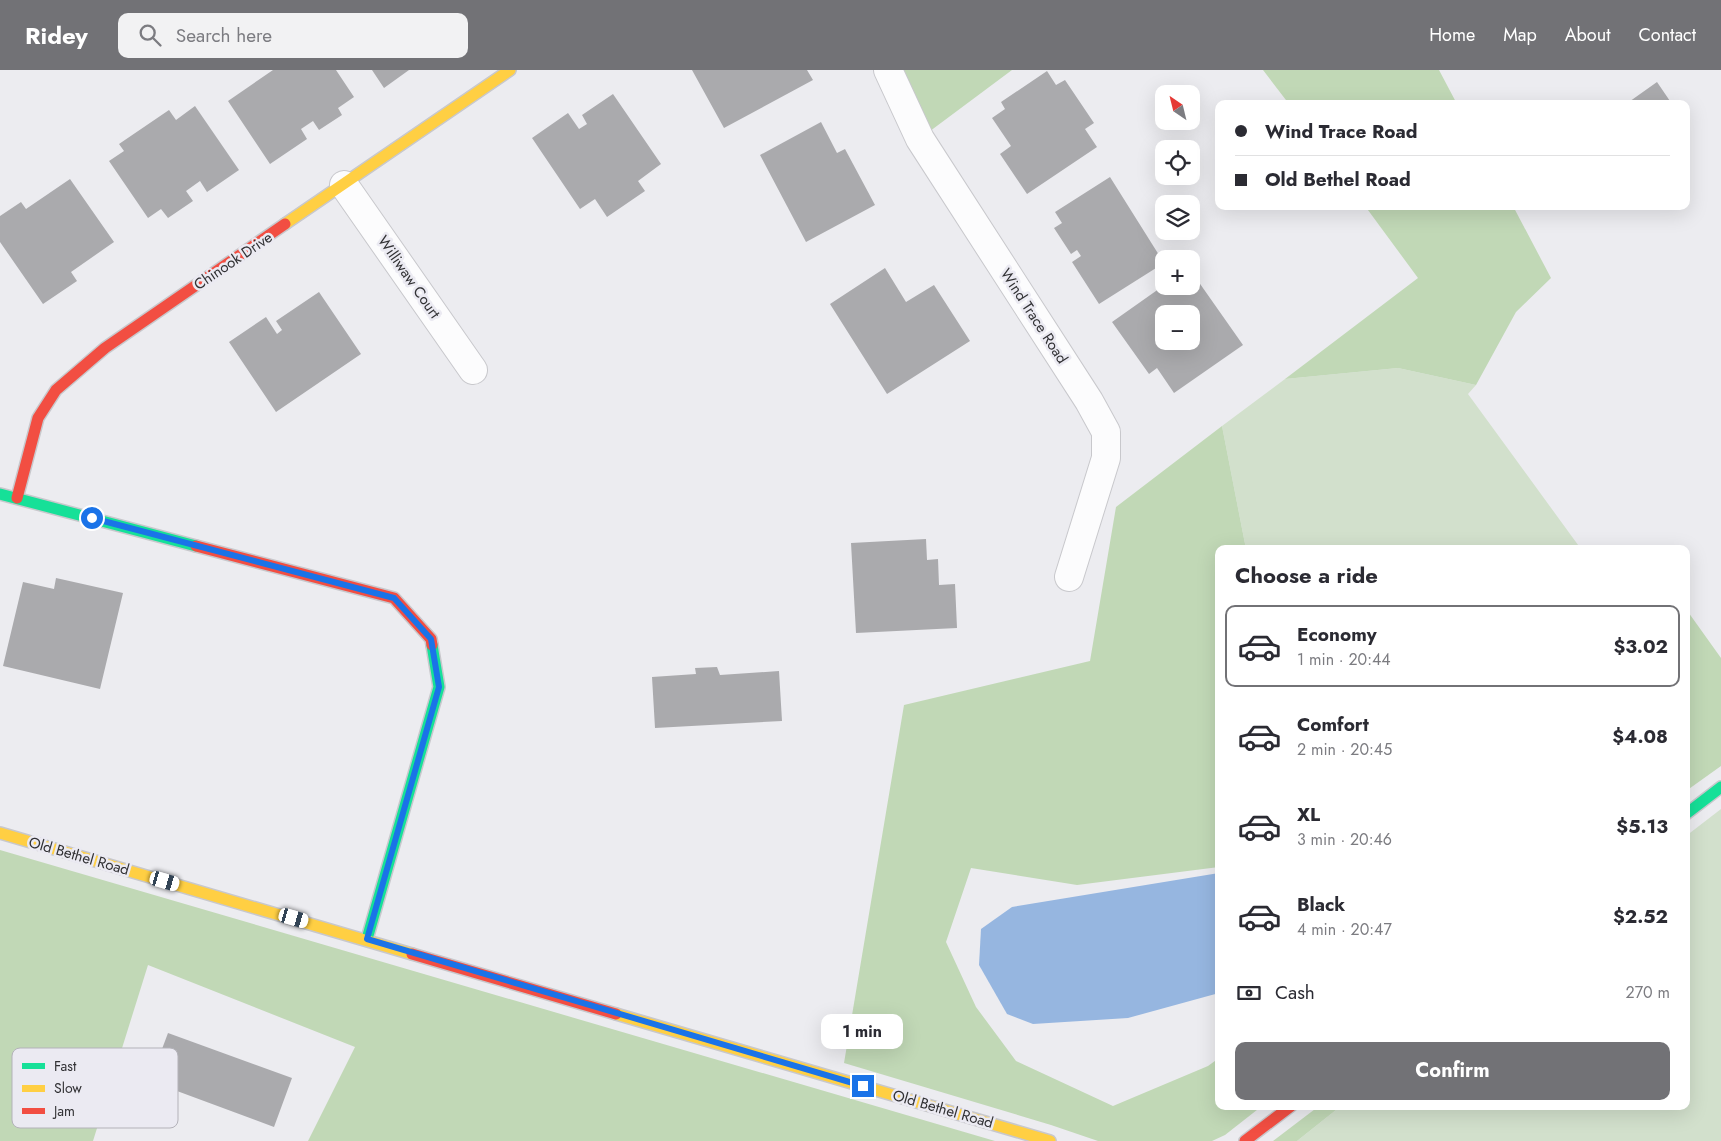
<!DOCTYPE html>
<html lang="en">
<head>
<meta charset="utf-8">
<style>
	body { margin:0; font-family:Jost,sans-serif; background:#f2f2f3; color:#2b2b33; height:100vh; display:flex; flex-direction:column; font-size:19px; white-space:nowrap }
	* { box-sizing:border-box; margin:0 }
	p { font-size:16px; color:#7c7c81 }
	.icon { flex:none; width:28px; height:28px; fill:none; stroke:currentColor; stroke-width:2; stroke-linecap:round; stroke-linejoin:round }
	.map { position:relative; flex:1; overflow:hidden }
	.drawer { position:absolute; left:1215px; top:475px; width:475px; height:565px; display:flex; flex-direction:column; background:#fff; border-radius:10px; box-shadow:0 5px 20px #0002 }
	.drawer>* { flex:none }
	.hud { position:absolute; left:1215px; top:30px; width:475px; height:110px; border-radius:10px; box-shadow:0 5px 20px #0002; display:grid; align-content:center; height:110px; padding:0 20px; background:#fff }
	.needle { width:32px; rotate:325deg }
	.fabs { position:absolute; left:1155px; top:15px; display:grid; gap:10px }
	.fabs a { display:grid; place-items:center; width:45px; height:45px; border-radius:10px; background:#fff; box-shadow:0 5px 20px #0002; font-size:25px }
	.end { position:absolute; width:22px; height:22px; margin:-11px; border:6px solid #1a73e8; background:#fff; box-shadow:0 0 0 2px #fff }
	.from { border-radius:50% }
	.bubble { position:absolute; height:35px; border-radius:10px; background:#fff; box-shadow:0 5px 20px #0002; font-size:16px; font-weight:700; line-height:35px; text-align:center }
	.car { position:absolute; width:15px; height:30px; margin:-15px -8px; border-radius:6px; box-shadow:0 0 4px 1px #0007; background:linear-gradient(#fff 24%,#345 0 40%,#fff 0 76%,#345 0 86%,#fff 0) }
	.hud b { display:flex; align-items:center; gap:18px; height:48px; font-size:19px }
	.hud b+b { border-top:1px solid #e1e1e2 }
	.hud i { width:12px; height:12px; background:#2b2b33 }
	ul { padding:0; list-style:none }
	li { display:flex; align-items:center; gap:15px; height:82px; margin:0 10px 8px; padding:0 10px; border:2px solid transparent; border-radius:10px }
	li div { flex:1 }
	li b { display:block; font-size:19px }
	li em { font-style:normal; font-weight:700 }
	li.on { border-color:#727276 }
	li>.icon { width:45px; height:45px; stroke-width:1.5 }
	h2 { padding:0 20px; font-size:22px; line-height:60px }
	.pay { display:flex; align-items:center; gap:12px; height:55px; padding:0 20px; font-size:19px }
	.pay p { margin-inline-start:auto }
	.action { display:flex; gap:10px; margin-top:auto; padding:10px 20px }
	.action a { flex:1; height:58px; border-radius:10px; background:#727276; color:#fff; font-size:20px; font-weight:700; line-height:58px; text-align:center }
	header { display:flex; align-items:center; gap:30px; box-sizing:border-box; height:70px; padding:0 25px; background:#727276; color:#fff }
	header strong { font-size:24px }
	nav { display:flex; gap:28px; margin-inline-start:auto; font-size:18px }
	.search { width:350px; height:45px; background:#f2f2f3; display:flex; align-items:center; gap:12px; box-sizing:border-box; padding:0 18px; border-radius:10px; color:#7c7c81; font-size:19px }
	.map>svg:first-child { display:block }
	.green { fill:#d2e0cc }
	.forest { fill:#c1d8b6 }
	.water { fill:#96b6e0 }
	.building { fill:#aaaaad; fill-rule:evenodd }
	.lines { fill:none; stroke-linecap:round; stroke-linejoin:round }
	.street-casing { stroke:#c8c8cc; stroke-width:30 }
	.fast-casing { stroke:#c8c8cc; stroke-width:14 }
	.slow-casing { stroke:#c8c8cc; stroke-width:14 }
	.jam-casing { stroke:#c8c8cc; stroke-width:14 }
	.street { stroke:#fcfcfd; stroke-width:28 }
	.fast { stroke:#16e098; stroke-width:11 }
	.slow { stroke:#ffcf43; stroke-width:11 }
	.jam { stroke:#f24e42; stroke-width:11 }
	.route { stroke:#1a73e8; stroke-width:6 }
	.labels { text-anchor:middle; stroke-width:5; stroke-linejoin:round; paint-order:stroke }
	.street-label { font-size:15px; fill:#313134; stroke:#ebeaf2 }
	.key { fill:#ebeaf2; stroke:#b3b2b9; stroke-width:1 }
	.key-label { font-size:14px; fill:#313134 }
</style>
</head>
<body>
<header>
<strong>Ridey</strong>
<div class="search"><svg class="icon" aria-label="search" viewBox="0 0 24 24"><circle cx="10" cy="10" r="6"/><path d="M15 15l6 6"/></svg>Search here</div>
<nav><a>Home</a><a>Map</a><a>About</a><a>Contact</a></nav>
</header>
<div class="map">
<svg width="1721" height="1071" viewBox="0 0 1721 1071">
	<rect width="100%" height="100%" fill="#ececf0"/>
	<path class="green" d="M1398 298 1476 315 1468 324 1581 479H1246L1222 356 1285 309Z
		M1721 739V1071H1297L1341 1036H1686V766Z"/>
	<path class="forest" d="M892 0H1012L910 76Z
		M1263 0H1439L1457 34H1289Z
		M1365 136H1513L1551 208 1516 242 1476 315 1398 298 1285 309 1418 208Z
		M1222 356 1246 479H1219V797L1077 815 971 798 946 872 976 937 1016 991 1113 1036 1208 996 1219 988V1036H1262L1225 1065 1212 1071H1098L1051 1055 844 993 904 635 1090 591 1116 437Z
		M1686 539 1721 588V696L1686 721Z
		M0 780 995 1071H308L355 977 148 895 93 1071H0Z
		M1319 1036H1341L1297 1071H1273Z"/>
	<path class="water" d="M1219 803V923L1128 948 1033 954 1007 944 979 895 981 859 1012 837Z"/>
	<path class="building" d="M273 0H336L354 27 338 38 342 45 319 60 313 51 301 59 307 69 270 94 228 31Z
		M372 0H409L384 18Z
		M692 0H807L813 10 724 58Z
		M1047 1 1056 15 1065 10 1094 53 1085 59 1097 77 1027 124 1000 84 1011 76 992 48 1005 39 1001 32Z
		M1657 12 1672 34H1626Z
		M613 24 661 94 638 111 645 121 607 147 595 129 580 139 532 68 568 43 579 59 587 54 582 45Z
		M195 36 239 100 207 122 200 111 186 121 193 131 168 148 161 139 148 148 109 91 124 81 119 74 169 40 176 50Z
		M821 52 837 83 845 79 875 135 806 172 760 85Z
		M1110 107 1164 193 1099 234 1072 192 1081 186 1077 180 1071 184 1054 158 1062 153 1055 142Z
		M70 109 114 172 71 202 77 211 43 234 0 172V146L21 132 26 139Z
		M885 198 906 232 934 215 970 271 887 324 830 234Z
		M1191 201 1243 275 1174 323 1157 298 1149 304 1112 252 1163 216H1191ZM1164 244H1191V271H1164Z
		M319 222 361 284 276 342 229 272 266 247 277 264 282 260 276 251Z
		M926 469 927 490 938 489 939 515 955 514 957 558 856 563 851 473Z
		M56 508 123 523 100 619 3 596 23 512 54 519Z
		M717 597 720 605 779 601 782 651 655 658 652 607 696 604 695 598Z
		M168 963 292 1008 274 1057 150 1011Z"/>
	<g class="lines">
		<defs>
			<path id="street" d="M888 0 920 69 1089 331 1106 362V388L1069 507
				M344 115 473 300"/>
			<path id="fast" d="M0 424 196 476
				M1686 744 1721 717
				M367 869 439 617 432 575"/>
			<path id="slow" d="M285 154 510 0
				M0 763 412 884
				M616 944 1050 1071"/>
			<path id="jam" d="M17 428 38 348 56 320 105 278 285 154
				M196 476 394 528 431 569 432 575
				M412 884 616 944
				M1245 1071 1291 1036"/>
		</defs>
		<use href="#street" class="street-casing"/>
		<use href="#fast" class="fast-casing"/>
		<use href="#slow" class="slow-casing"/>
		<use href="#jam" class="jam-casing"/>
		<use href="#street" class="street"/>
		<use href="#fast" class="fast"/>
		<use href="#slow" class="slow"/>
		<use href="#jam" class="jam"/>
	</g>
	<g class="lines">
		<path class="route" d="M92 448 394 528 431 569 439 617 367 869 863 1016"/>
	</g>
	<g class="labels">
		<g class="street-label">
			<text transform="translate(233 191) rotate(-34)" y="5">Chinook Drive</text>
			<text transform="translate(409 207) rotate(55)" y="5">Williwaw Court</text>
			<text transform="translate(1034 246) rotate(57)" y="5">Wind Trace Road</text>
			<text transform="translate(79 786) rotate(16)" y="5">Old Bethel Road</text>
			<text transform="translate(943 1039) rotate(16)" y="5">Old Bethel Road</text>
		</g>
	</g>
	<rect x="12" y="978" width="166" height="80" rx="8" class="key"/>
	<rect x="22" y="993" width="23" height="6" fill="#16e098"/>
	<rect x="22" y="1015" width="23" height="7" fill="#ffcf43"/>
	<rect x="22" y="1038" width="23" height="6" fill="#f24e42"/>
	<g class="key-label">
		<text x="54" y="1001">Fast</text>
		<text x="54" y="1023">Slow</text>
		<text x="54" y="1046">Jam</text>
	</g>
</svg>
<div class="fabs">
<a><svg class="needle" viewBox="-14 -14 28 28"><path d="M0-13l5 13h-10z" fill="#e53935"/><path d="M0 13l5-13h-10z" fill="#7c7c81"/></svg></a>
<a><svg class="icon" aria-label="locate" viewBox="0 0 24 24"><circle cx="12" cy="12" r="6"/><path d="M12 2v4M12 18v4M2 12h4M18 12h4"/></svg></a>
<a><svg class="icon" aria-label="layers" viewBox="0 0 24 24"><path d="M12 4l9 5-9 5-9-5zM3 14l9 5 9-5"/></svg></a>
<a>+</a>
<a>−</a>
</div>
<i class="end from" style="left:92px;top:448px"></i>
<i class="end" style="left:863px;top:1016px"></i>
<div class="bubble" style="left:821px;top:944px;width:82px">1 min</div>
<i class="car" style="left:165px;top:811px;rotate:106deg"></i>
<i class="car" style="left:294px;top:848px;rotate:106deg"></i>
<div class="hud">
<b><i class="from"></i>Wind Trace Road</b>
<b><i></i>Old Bethel Road</b>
</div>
<section class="drawer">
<h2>Choose a ride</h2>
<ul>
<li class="on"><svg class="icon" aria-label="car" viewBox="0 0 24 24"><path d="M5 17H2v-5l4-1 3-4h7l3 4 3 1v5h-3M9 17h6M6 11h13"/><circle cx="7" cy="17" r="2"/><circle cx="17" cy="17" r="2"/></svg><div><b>Economy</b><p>1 min · 20:44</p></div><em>$3.02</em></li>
<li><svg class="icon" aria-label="car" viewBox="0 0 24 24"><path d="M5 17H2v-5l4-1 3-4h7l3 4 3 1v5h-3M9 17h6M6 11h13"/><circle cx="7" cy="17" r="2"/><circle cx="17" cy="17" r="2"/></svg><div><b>Comfort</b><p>2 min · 20:45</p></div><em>$4.08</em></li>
<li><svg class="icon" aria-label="car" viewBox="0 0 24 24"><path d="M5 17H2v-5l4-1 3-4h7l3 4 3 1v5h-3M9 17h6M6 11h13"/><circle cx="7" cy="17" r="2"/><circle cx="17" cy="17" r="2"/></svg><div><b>XL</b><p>3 min · 20:46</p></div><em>$5.13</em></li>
<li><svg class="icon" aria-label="car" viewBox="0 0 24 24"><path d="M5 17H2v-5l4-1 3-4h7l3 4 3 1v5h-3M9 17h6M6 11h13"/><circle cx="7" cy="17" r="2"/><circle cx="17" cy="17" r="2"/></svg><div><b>Black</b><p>4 min · 20:47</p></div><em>$2.52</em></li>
</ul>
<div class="pay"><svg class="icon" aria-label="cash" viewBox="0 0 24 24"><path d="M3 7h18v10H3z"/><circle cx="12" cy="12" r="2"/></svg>Cash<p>270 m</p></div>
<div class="action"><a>Confirm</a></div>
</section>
</div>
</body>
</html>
